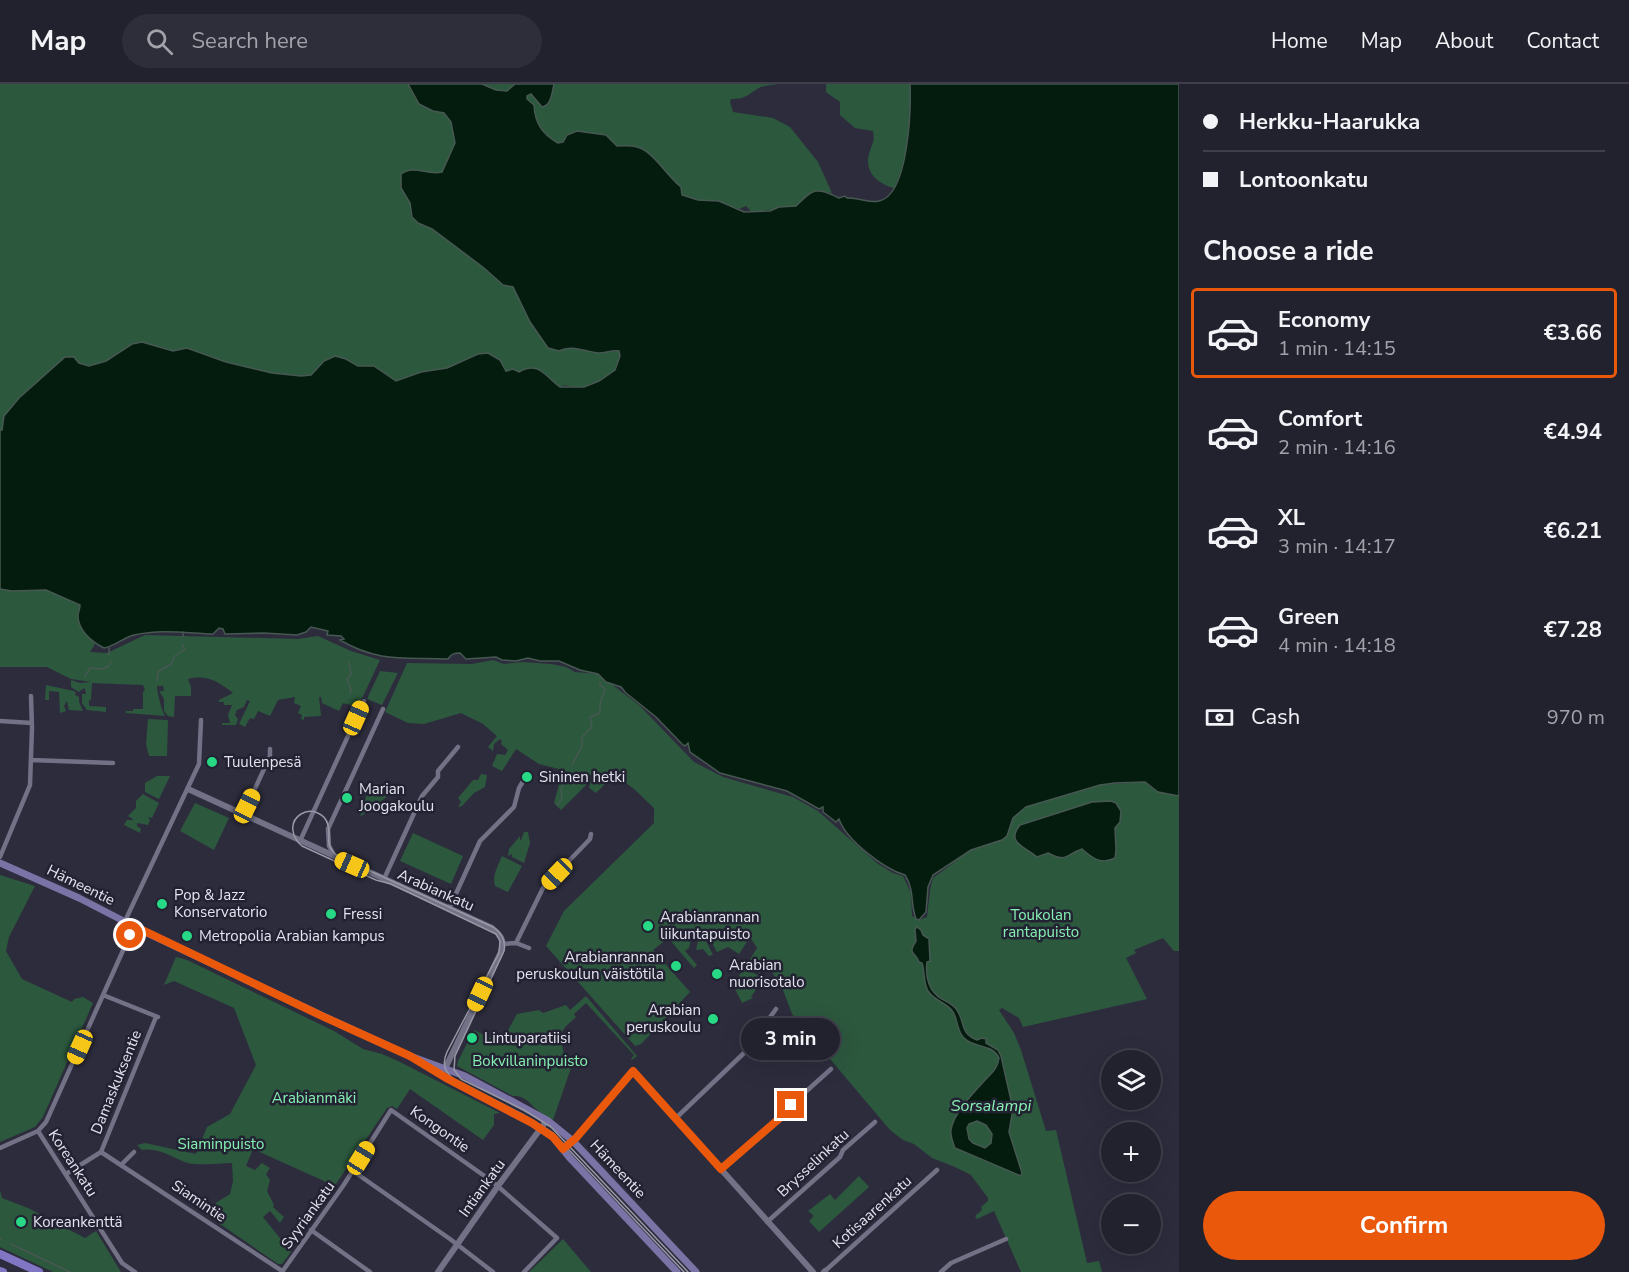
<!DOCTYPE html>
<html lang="en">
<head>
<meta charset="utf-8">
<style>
	body { margin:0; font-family:"Nunito Sans",sans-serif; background:#2e2e3a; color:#f1f3f6; height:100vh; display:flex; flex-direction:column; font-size:22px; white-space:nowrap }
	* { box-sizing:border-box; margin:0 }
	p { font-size:20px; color:#a2a3aa }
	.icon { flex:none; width:33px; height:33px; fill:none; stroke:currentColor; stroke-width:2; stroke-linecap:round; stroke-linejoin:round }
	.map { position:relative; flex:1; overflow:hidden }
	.details { display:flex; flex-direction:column; background:#22212e; width:450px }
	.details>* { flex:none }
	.hud { display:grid; align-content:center; height:132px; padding:0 24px; background:#22212e }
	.controls { position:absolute; left:1101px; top:966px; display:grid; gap:12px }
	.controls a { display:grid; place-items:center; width:60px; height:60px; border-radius:50%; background:#22212e; box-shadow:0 6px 24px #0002,0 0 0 2px #3f3e4a; font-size:30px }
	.end { position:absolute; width:27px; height:27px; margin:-14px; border:8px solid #ea580c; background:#fff; box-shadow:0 0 0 3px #fff }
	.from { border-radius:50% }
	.bubble { position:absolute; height:42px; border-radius:21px; background:#22212e; box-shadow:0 6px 24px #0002,0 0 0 2px #3f3e4a; font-size:20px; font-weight:700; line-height:42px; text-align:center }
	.car { position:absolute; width:18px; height:36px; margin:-18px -9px; border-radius:8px; box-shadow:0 0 4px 2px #0007; background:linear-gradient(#f5c518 24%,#345 0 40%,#f5c518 0 76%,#345 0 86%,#f5c518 0) }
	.hud b { display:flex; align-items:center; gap:21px; height:57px; font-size:22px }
	.hud b+b { border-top:2px solid #3f3e4a }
	.hud i { width:15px; height:15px; background:#f1f3f6 }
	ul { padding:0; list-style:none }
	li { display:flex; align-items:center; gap:18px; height:90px; margin:0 12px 9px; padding:0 12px; border:3px solid transparent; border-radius:6px }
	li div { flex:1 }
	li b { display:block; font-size:22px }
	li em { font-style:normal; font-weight:700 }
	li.current { border-color:#ea580c }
	li>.icon { width:54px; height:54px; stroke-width:1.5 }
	h2 { padding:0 24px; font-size:27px; line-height:72px }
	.pay { display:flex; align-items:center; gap:15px; height:66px; padding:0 24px; font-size:22px }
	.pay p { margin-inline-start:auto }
	.action { display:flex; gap:12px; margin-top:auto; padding:12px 24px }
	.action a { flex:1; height:69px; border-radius:36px; background:#ea580c; color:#fff; font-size:24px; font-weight:700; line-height:69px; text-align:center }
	header { display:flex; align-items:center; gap:36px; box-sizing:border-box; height:84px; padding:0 30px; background:#22212e; border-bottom:2px solid #3f3e4a }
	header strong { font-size:28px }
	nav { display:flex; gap:33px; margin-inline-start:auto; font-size:21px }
	.search { width:420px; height:54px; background:#2e2e3a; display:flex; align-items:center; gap:15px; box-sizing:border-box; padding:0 21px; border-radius:33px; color:#a2a3aa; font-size:22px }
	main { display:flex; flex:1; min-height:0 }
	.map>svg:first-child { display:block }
	.green { fill:#2c583e }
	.water { fill:#041c0e; stroke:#475852; stroke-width:1.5; fill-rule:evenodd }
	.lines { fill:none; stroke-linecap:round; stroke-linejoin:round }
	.stream { stroke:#475852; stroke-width:1.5 }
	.minor { stroke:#727186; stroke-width:4.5 }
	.tertiary { stroke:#727186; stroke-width:6 }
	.secondary { stroke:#7a73a5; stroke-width:7 }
	.primary { stroke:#8176c4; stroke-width:8 }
	.tram { stroke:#9998a6; stroke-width:1.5 }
	.route { stroke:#ea580c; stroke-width:8 }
	.poi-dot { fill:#27d885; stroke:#232233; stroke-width:2 }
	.labels { text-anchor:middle; stroke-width:5; stroke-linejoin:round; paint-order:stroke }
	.poi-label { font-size:15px; fill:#e4e3ef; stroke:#232233; text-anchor:start }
	.street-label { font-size:15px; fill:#e4e3ef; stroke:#232233 }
	.park-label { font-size:15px; fill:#86f0b1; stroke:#232233 }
	.water-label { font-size:16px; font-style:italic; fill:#88f2b3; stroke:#232233 }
</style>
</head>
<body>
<header>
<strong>Map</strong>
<div class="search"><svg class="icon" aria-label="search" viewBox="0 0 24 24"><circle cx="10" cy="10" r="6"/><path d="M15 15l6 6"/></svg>Search here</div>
<nav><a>Home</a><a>Map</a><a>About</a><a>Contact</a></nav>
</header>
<main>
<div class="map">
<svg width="1179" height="1188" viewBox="0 0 1179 1188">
	<rect width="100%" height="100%" fill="#2d2c3d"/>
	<path class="green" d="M0 0H779C773 1 764 1 759 4 748 10 747 15 731 15L730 18 733 28 773 34 790 43 818 78 832 109C812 105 810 108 796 122 781 123 767 128 751 127L746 122 739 125 719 117 604 268 619 267 620 272 615 286 599 297 584 303 576 304 565 301 557 304 439 292 0 359Z
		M826 0H910C911 35 910 73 894 104 878 100 864 88 869 70 872 59 875 59 873 47L855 44 840 31V18L826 8Z
		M0 482 83 518 78 530 86 551 95 560 90 568 107 569 145 551 298 555 318 552 351 567 380 576 358 623 343 619 339 627 322 619 321 613H319L321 632 304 633V636L301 635 302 631 298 629 301 622 294 619 295 613 278 616 270 632 258 627 254 635 250 634 245 643 239 640 250 617 247 616 244 623 237 626 235 631 238 635 236 641H222V639H230L228 631 232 621H224V618H219V616L233 609C219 598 207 590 188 595L191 603V612H175L174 633 168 632 164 627V615L159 607H164L163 602H157C157 608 162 627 165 632L126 629V627H133V625H143V608L145 606 143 601 92 599 91 616H89V622L106 623V628L87 626 82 619V610H86L85 605 84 604 79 608 71 603V596L80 599 91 598 71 595 47 583H0Z
		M493 576 504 580 523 578 551 580 566 583 575 588 598 590 639 621 694 678 723 693 793 713 818 727 878 780 893 789 903 792 911 809 912 832 919 836 927 833 930 806 933 794 971 766 1007 752 1013 734 1026 723 1100 701 1145 698C1154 708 1167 710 1179 712V867H1174L1163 854 1134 866 1136 869 1126 874 1147 915 1023 943 1019 934 1002 924 999 926 1014 949 1021 966 1046 1047 1056 1046 1087 1179 1099 1177 1102 1188H1021L994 1127 977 1135 975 1132 982 1126 981 1123 988 1117V1114L971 1091 955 1083 932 1074 914 1060 903 1056 890 1046 792 930 783 906 770 885 767 887 764 882 759 889 754 886 758 880 749 877 757 864 750 853 739 870 728 863 717 868 710 855 706 857 713 871 709 872 703 865 696 866 698 857 691 855 689 864 685 867 697 881 694 884 669 855H667L653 866 690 908 668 931 665 930 666 934 641 960 635 962 546 862 564 827 654 739V724C641 712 629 697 612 693L596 709 589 704 592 692 590 691 586 701 561 726 554 719 563 686 539 680 516 665 502 687 492 682 497 670 505 671 508 666 501 660 502 657 500 655 494 660 493 667 488 663 497 652 483 640 461 629 424 640 408 639 385 628 407 579 472 580Z
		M380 587 398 589 382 621 367 615Z
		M46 601 74 607 76 609 75 611 79 613V618L83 627 69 626 67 617 64 622 66 627 60 629 59 608 49 607V616H45Z
		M148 635 168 636 167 672H149L146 660Z
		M481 690 487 691 485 703 474 709 462 722 458 723 461 718 458 714 473 696H478Z
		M157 692H170L159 715 145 708V699Z
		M377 699 389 711 360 733 366 713 374 700Z
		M143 710 159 719 152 734 148 733 150 736 148 741 137 739V742L141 745 140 749 124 741 127 736H134L128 732 136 724V717Z
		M195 719 229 734 214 766 180 747Z
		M524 748H528L530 759 524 779 512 773V770L508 772 509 765 520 752V756H521Z
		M413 749 463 772 451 800 400 777Z
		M502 772 522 782 508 808 495 802C492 791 498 782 502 772Z
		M0 791 35 802 9 853 6 867 22 895 72 918 74 915 83 913 93 919 43 1033 35 1043 0 1058Z
		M176 873 187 876 334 947 363 965 382 970 398 977 500 1029 494 1030V1041L483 1056 410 1005 397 1025 392 1022 387 1024 334 1103 324 1097 253 1065 246 1082 255 1086 262 1079 270 1084 266 1090 270 1096 267 1107 274 1121 273 1123 284 1133 280 1139 270 1127 263 1133 291 1168 282 1180H278L207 1131 214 1120 230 1110 233 1097 232 1079C219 1079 201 1082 188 1079 172 1074 159 1063 142 1066L137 1061 145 1059 196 1070 207 1043 230 1030 256 981 234 924 174 897 164 901Z
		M737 878 763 895 751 913 753 914 742 919 733 901 742 887 735 882Z
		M586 912 637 972 632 976 631 975 634 971 586 919 574 930 576 933 566 942 560 950 563 966 571 984 553 1036C548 1033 540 1029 535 1024 529 1018 523 1011 513 1012L457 982 458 977 474 946 501 959 517 930 539 926 543 929 566 921 570 926Z
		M859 1092 869 1103 819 1148 809 1137 814 1132 808 1127 830 1110 835 1116Z
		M0 1106 2 1114 28 1124 85 1154 96 1147 121 1188H53L0 1163Z
		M563 1155 591 1188H529L560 1158Z"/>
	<path class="water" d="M408 0H482L496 6 507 7 515 0H554C552 9 551 22 542 23L531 10 527 12V15L534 21C535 39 542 50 558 59L563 58 567 51 577 47 606 51 617 62C624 62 631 61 637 63 652 66 668 93 681 103L682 111 698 116 719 117 744 128 770 127 779 123 796 122C814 104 816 103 839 114L845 112 847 114C858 113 868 120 879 117 909 111 911 24 910 0H1179V712L1158 708 1145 698 1115 699 1100 701 1026 723 1013 734 1007 752 1002 756 971 766 933 791 928 803 926 828 919 836 916 835C910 819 915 807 905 791 884 785 846 756 839 735L836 738 823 728V723L819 725 787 707 720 689 690 668 688 659 685 662 682 660 656 633 626 609 621 603 606 598 598 590 580 586 559 577H540L528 574 516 577 502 576 496 573 466 575 460 569C454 569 451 570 448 575 405 573 379 579 340 556L344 555 341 552 327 551 328 547 311 543 306 548 297 551 264 549 225 550 223 545 219 544 213 550C186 549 161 545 134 551 124 553 116 562 104 564 92 558 77 546 78 530 79 527 80 524 80 521L46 506 12 507 0 505V346H2L4 332 19 314 65 273H74L79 279 89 282 106 277 132 260 142 258 173 267 187 264 226 278 272 289 301 292 311 291 324 277 335 272 346 275 358 282H374L396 297 421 288 447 284 478 270 488 269 500 276 506 287 513 285 519 288C538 276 546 293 560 303H584L599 297 615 286 620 272 619 267C612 266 605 269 599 269 585 268 572 260 559 267L548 264 530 238 513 203 503 201 484 184 432 145 418 139 412 133 410 119 401 104V90C415 80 427 92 442 88L455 59 451 38 444 29 433 27 419 20Z
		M1111 717 1116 719 1121 727 1120 738 1115 744 1116 766 1115 774C1102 781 1093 775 1082 765 1065 771 1067 779 1048 769L1037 773C1026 763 1005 759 1020 741L1092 718Z
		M917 843 921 846 923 851 929 855 930 877 927 878C925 893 929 908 942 915 948 918 954 921 957 926 966 940 959 948 977 956L982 954 986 955V959L998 966 1001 972 1013 1025 1009 1048 1022 1089 1021 1092 955 1064C953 1059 950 1052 951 1046 953 1029 976 1006 987 994 993 988 998 983 999 974 992 959 975 965 964 954 957 948 958 936 953 928 948 919 934 917 928 907 923 898 925 888 922 879L919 878C915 867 907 871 916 857L915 845ZM977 1037 986 1041 992 1050 991 1059 985 1064 973 1059 969 1055 967 1044 969 1040Z"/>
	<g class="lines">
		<path class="stream" d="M183 553V548
			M109 564V571
			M349 578 351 590 347 595 351 606 350 610
			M85 592 90 584 102 585 109 582 111 578
			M157 596 158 588 171 580 175 572 185 565 182 560
			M572 681 582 662V653L592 643 590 633 600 629V619L605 605 600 601V598
			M557 721 562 715 561 706 568 688
			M0 1155H1
			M11 1160 70 1188"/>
		<path class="minor" d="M0 637 32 639
			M31 676 113 679
			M243 731 270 672V665
			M300 757 364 617
			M334 771 329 762 328 745 383 625
			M0 773 30 701 32 644 31 612
			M384 795 422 712 438 693V687L458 663
			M449 825 480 757 514 723 519 704 525 694
			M125 837 199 680 201 636
			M516 859 543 804 590 755 591 750
			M503 860 516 859 529 864
			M103 911 158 933
			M676 1034 744 969 776 925
			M38 1047 122 1179 135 1188
			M0 1064 38 1047 46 1038 134 842
			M101 1068 282 1187
			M122 1080 134 1068
			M721 1085 788 1027 791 1021 831 985
			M353 1087 450 1155 493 1188
			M66 1090 101 1068 156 933
			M767 1138 840 1073 843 1066 875 1038
			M311 1146 370 1188
			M825 1187 937 1086
			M282 1188 343 1102 391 1026 493 1098 557 1154 524 1188
			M941 1188 951 1179 1006 1155"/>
		<path class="tertiary" d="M188 705 492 844C501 851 505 857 501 868L443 989
			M563 1065 576 1054 633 987 813 1188
			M438 1188 498 1102 547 1036
			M824 1188 825 1187"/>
		<path class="secondary" d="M0 779 79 814 143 847 325 933 410 972 465 992 547 1036 573 1057 696 1188
			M425 981 448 995 532 1039 553 1053 569 1073 677 1188"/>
		<path class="primary" d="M0 1170 39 1188
			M0 1187 3 1188"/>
		<path class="tram" d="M684 1188 553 1049 522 1030 454 995C444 988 442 979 447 968L499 869 500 857 496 850 391 800 376 796 302 762C292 754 288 738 301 730 311 724 325 729 328 741 330 747 328 754 329 760 330 765 333 768 337 772L493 843C502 849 506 856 504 867L455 972 454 986 461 995 524 1026 551 1043 688 1188"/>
	</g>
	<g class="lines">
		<path class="route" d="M130 851 134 842 324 933 410 972 448 995 532 1039 553 1053 563 1065 576 1054 633 987 721 1085 788 1027 791 1021"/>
	</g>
	<g class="poi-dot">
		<circle cx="212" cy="678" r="6"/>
		<circle cx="527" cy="693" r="6"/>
		<circle cx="347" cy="714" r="6"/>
		<circle cx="162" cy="820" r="6"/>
		<circle cx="331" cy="830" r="6"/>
		<circle cx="648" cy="842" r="6"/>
		<circle cx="187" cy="852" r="6"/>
		<circle cx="676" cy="882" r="6"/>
		<circle cx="717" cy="890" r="6"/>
		<circle cx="713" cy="935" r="6"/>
		<circle cx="472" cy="954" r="6"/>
		<circle cx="21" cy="1138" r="6"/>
	</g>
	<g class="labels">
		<g class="poi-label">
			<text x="224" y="683">Tuulenpesä</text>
			<text x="539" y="698">Sininen hetki</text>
			<text x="359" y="710">Marian<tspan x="359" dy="17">Joogakoulu</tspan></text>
			<text x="174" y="816">Pop &amp; Jazz<tspan x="174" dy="17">Konservatorio</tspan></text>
			<text x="343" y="835">Fressi</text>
			<text x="660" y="838">Arabianrannan<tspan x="660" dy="17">liikuntapuisto</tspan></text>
			<text x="199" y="857">Metropolia Arabian kampus</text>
			<text x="664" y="878" text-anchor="end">Arabianrannan<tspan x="664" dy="17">peruskoulun väistötila</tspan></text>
			<text x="729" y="886">Arabian<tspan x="729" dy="17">nuorisotalo</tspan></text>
			<text x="701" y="931" text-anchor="end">Arabian<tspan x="701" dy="17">peruskoulu</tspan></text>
			<text x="484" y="959">Lintuparatiisi</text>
			<text x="33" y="1143">Koreankenttä</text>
		</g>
		<g class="street-label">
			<text transform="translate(81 801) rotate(26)" y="5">Hämeentie</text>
			<text transform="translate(436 806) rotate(24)" y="5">Arabiankatu</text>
			<text transform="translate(116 998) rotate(-68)" y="5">Damaskuksentie</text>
			<text transform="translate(440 1045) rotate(35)" y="5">Kongontie</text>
			<text transform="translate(73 1079) rotate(57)" y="5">Koreankatu</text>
			<text transform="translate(813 1079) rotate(-43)" y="5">Brysselinkatu</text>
			<text transform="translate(618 1085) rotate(47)" y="5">Hämeentie</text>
			<text transform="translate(482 1104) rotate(-54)" y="5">Intiankatu</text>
			<text transform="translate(199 1117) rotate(34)" y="5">Siamintie</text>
			<text transform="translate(872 1128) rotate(-42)" y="5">Kotisaarenkatu</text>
			<text transform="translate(308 1131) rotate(-54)" y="5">Syyriankatu</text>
		</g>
		<g class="park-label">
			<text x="1041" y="836">Toukolan<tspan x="1041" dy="17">rantapuisto</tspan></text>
			<text x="530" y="982">Bokvillaninpuisto</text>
			<text x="314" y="1019">Arabianmäki</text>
			<text x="221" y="1065">Siaminpuisto</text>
		</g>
		<g class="water-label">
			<text x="991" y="1027">Sorsalampi</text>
		</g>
	</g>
</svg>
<div class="controls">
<a><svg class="icon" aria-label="layers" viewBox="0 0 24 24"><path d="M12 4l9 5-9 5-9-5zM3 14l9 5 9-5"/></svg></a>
<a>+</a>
<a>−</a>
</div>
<i class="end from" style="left:130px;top:851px"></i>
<i class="end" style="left:791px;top:1021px"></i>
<div class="bubble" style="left:741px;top:934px;width:99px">3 min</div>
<i class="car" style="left:356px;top:634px;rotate:24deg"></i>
<i class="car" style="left:247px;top:722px;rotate:26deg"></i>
<i class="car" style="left:352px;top:781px;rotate:294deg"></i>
<i class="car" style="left:557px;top:790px;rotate:224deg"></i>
<i class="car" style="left:480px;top:910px;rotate:205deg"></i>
<i class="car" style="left:80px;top:963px;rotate:204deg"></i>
<i class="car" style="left:361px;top:1074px;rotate:32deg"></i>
</div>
<section class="details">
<div class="hud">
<b><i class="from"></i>Herkku-Haarukka</b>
<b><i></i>Lontoonkatu</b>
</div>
<h2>Choose a ride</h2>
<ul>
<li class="current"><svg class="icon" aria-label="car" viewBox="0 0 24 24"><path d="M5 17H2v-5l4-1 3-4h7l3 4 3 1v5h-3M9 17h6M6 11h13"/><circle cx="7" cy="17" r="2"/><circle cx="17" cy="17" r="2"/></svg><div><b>Economy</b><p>1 min · 14:15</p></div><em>€3.66</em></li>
<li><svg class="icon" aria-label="car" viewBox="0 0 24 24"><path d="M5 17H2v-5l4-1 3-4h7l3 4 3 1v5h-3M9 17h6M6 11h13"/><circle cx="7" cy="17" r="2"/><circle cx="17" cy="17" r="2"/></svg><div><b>Comfort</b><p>2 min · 14:16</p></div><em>€4.94</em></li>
<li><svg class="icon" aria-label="car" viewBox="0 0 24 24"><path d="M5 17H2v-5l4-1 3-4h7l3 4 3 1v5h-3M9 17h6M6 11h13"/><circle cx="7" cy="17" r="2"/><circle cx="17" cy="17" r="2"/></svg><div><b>XL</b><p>3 min · 14:17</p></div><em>€6.21</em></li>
<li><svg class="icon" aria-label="car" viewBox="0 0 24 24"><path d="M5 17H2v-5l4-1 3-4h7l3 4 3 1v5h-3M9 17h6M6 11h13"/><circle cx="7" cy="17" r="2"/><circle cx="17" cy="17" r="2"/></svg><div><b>Green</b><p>4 min · 14:18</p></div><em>€7.28</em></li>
</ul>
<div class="pay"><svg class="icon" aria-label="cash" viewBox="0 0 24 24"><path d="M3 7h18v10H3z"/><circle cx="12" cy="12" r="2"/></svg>Cash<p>970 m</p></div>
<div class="action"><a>Confirm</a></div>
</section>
</main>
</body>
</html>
